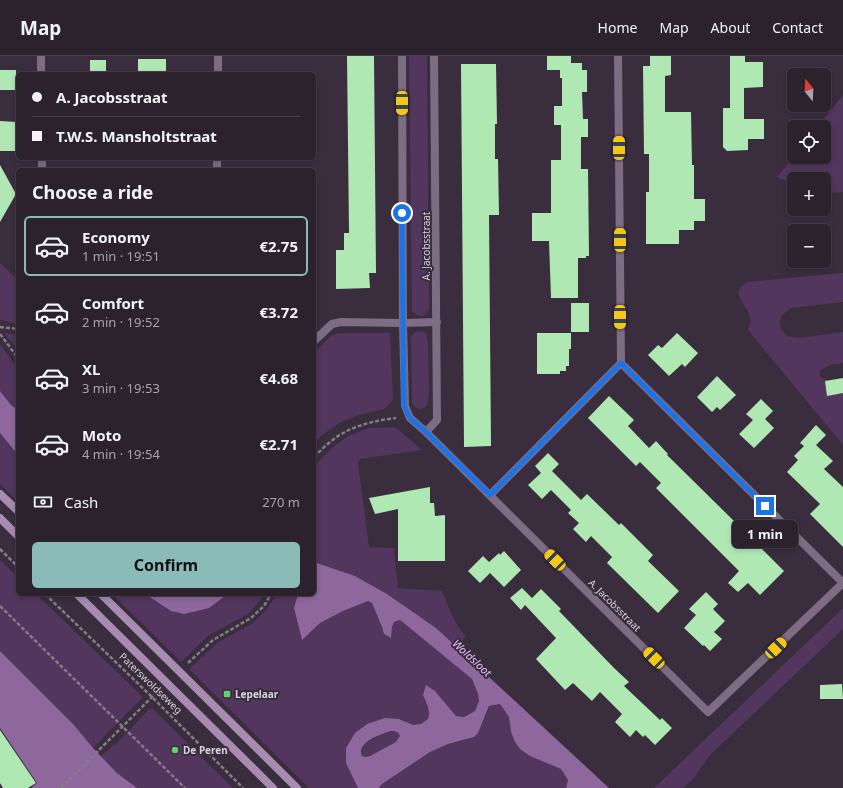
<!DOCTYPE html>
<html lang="en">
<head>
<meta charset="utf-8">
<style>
	body { margin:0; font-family:"Noto Sans",sans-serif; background:#332a36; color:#f1f3f6; height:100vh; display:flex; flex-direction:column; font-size:15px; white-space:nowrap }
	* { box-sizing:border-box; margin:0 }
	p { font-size:13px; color:#a6a4aa }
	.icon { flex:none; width:22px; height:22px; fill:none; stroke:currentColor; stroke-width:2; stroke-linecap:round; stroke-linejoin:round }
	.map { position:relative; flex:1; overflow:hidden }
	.panel { position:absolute; left:16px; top:112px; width:300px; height:428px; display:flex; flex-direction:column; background:#2b222e; border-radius:6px; box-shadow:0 2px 6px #0003,0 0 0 1px #473f4a }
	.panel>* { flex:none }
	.guide { position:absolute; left:16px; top:16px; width:300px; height:88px; border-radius:6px; box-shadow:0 2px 6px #0003,0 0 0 1px #473f4a; display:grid; align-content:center; height:88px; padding:0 16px; background:#2b222e }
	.needle { width:26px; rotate:342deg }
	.controls { position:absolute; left:787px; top:12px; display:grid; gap:8px }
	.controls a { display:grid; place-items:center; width:44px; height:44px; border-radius:6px; background:#2b222e; box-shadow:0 2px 6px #0003,0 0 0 1px #473f4a; font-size:20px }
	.end { position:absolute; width:18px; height:18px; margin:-9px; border:5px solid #1a73e8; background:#fff; box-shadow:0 0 0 2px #fff }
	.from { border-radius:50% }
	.bubble { position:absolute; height:28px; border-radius:6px; background:#2b222e; box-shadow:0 2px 6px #0003,0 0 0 1px #473f4a; font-size:13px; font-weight:700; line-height:28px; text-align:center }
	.car { position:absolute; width:12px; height:24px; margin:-12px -6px; border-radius:5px; box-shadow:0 0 3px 1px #0007; background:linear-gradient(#f5c518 24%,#345 0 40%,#f5c518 0 76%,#345 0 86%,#f5c518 0) }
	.guide b { display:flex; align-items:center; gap:14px; height:38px; font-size:15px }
	.guide b+b { border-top:1px solid #473f4a }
	.guide i { width:10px; height:10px; background:#f1f3f6 }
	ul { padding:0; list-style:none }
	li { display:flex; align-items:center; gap:12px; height:60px; margin:0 8px 6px; padding:0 8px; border:2px solid transparent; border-radius:6px }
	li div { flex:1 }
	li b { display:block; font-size:15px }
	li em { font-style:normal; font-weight:700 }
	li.on { border-color:#8bbbb9 }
	li>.icon { width:36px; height:36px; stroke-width:1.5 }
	h2 { padding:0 16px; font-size:18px; line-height:48px }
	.pay { display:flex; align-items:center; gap:10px; height:44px; padding:0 16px; font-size:15px }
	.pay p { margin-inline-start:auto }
	.action { display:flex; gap:8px; margin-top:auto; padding:8px 16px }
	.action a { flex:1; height:46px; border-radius:6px; background:#8bbbb9; color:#111; font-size:16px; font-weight:700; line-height:46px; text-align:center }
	header { display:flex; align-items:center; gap:24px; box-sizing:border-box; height:56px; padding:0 20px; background:#2b222e; border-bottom:1px solid #473f4a }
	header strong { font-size:19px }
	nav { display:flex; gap:22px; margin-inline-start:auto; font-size:14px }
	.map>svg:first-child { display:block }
	.green { fill:#52365d }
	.water { fill:#8e689c; fill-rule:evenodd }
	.building { fill:#b0e8b4 }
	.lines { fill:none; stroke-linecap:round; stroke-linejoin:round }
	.path { stroke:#857b89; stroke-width:2.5; stroke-dasharray:4 2; stroke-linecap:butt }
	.minor { stroke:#7d6c83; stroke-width:8 }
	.secondary { stroke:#a68cb1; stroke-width:8 }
	.route { stroke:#1a73e8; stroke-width:5 }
	.poi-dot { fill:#5bd56e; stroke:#392d3e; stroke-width:1.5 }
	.labels { text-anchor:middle; stroke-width:4; stroke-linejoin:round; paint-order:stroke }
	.street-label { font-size:10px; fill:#d9d2dd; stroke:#392d3e }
	.poi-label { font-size:10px; font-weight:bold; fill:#d9d2dd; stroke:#392d3e; text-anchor:start }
	.water-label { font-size:11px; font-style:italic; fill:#ecc0fe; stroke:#392d3e }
</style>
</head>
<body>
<header>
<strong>Map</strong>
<nav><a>Home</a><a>Map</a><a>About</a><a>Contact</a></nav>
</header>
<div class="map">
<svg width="843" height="732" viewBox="0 0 843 732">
	<rect width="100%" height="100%" fill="#392d3e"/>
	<path class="green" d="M409 0H427L429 254 423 260C418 260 416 259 412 255Z
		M843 39V136L824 137V123H794V128L777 121 794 100V101H824V71H817Z
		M0 207 18 224V268L0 264Z
		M843 217V246L791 252 782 259 780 266 781 273 787 280 799 282 843 276V307L830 309 819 315 821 321 828 325H843V389L748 274C749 270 752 265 750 261 748 252 740 247 738 236L741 231 747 226Z
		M417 275H421L426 277 428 285 429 338 427 349 424 352 420 353 415 351 412 347V341L411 280Z
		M4 277 18 279V294Z
		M343 277H390L393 344 384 353 359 359 341 366 325 377 314 386V297L331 280 336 278Z
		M0 288 18 313V354L11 349 0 335Z
		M395 371 422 394 360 403 358 407 369 491 394 492 398 532 442 535C449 551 453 567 466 580L457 592 436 572 387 538 355 520 314 506V414L319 405 332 392 348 380 369 372Z
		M0 377 18 399V446L0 428Z
		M0 504 18 521V538H36L143 641 93 692 74 669 0 595Z
		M112 538H145L171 555 224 541 228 538H264L259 546 248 558 209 579 181 606Z
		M277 538H298L294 552 302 584 320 567 343 555 368 545 372 547 382 571 384 578 391 582 392 571 394 565 400 564 472 623 478 638 479 645 475 655 464 661 456 660 435 635 424 644 428 651 429 658 428 663 421 668 413 669 400 663 367 668 355 677 357 731 358 732H309L189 613 217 587 253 567 267 553Z
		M843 552V573L710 699 702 710 695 721 683 732H654Z
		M500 648 509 661 511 676 515 686 546 706 561 713 568 724 566 732H379L382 728 430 696 448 688 465 684 478 677 490 650Z
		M152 652 233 732H137L117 717 101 700 122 682 149 653Z
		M390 675C395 675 398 675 400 680L397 686 370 700 366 701 362 700 361 696 363 689 372 683Z"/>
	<path class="water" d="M0 335 11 349 18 354V399L0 377Z
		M314 506 355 520 387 538 436 572 609 732H566L568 724 561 713 530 700 520 693 515 686 511 676 509 661 500 648 489 650 478 677 474 681 448 688 430 696 382 728 379 732H358L346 707V692L355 677 367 668 385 662 399 663 413 669 421 668 428 663 429 658 428 651 423 639 426 629 435 635 456 660 464 661 475 655 479 645 478 638 472 623 400 564 394 566 392 571 391 582 384 578 382 571 372 547 368 545 343 555 320 567 302 584 294 552 298 538H314ZM390 675C395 675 398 675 400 680L396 686 370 700 366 701 362 700C356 686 380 679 390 675Z
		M145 538H228L209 552 184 558 171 555Z
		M0 595 74 669 93 692 117 717 137 732H33L32 731 37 727 0 672Z"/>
	<path class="building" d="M347 0H374L376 217H369L370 232 336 233V194H344V177H349Z
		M547 0H571V7H582V14H587V36H582L583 63H588V81H581V113H588L589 200H586V202H578V242H551L549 185H532V157H551V104H561V69H554V50H562V22H560V14H547Z
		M650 0H671V19L665 20V56H691L692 109H694V143H705V165H694V174H679V188H646V136H649V98H644L643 10H650Z
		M730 0H745V6H763V31L744 32V63H764V83H748V94L727 95 723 91V52H730Z
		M138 3H166V18H138Z
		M90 4H106V18H90Z
		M461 8H496L497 68H495V103H498L499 159H489L491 390 464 391Z
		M0 14H16V34H0Z
		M0 65 17 66V95H0Z
		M0 109 16 138 0 166Z
		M571 247H589V276H571Z
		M537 277H571V293H569V310H566V315H560V318H537Z
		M677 277 698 297 685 311 682 308 669 320 648 299 658 289 662 292Z
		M717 320 736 339 720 354 717 351 712 356 697 341Z
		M843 322V337L827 340 825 325Z
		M609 340 634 364 628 370 649 392 656 385 668 398 667 399 735 466 737 465 752 480 750 481 784 515 760 539 748 527 738 536 728 527 739 515 656 432 661 427 640 406 636 410 588 362Z
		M761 343 773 355 765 363 774 372 754 392 739 378 753 364 746 358Z
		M816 369 826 379 816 389 833 405 824 413 843 431V491L810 458 820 448 787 416 798 404 794 400 804 390 800 387Z
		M548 397 559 408 552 415 581 444 587 438 619 469 621 467 653 499 648 505 679 535 658 557 607 507 612 501 591 480 586 486 573 473 579 467 568 457 571 454 551 434 542 443 528 429 541 417 535 410Z
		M430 431V447H434L435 460 445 459V505H398V453L375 458 369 442Z
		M504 495 521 514 504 531 490 517 480 527 468 515 483 500 489 506 499 497 500 499Z
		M522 532 532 542 541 533 561 553 559 555 614 612 629 626 624 630 660 664 662 662 672 672 655 689 645 679 643 681 636 674 630 681 615 666 622 658 600 636 592 645 573 627 565 634 536 603 556 582 525 549 521 554 510 542Z
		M706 536 718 548 713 553 725 565 714 576 722 583 710 595 704 589 703 590 684 572 696 559 689 553Z
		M842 628 843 643H820V629Z
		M0 674 36 727 28 732H3L0 727Z"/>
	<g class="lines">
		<path class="path" d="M0 271 18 273
			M0 278 18 302
			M314 401C323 392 333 382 345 376 360 368 379 364 396 362
			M0 493 18 511
			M45 538 152 641 243 732
			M0 550 185 732
			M188 607 213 584 251 562 264 550 271 538
			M61 732 158 635"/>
		<path class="minor" d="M41 0V18
			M402 0 403 267 405 350 410 362 426 376 708 656 843 527
			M618 0 621 307 843 527
			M218 18V0
			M42 102V114
			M217 114V102
			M314 285 332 268 341 266 403 267 437 266
			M426 376 437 364 434 0
			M490 439 621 307"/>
		<path class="secondary" d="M0 438 18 455
			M0 462 18 480
			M77 538 273 732
			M101 538 297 732"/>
	</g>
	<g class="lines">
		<path class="route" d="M402 157 403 267 404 350 410 362 426 376 490 439 621 307 765 450"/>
	</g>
	<g class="poi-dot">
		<rect x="223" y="634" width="8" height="8" rx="2"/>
		<circle cx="175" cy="694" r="4"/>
	</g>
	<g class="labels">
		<g class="street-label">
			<text transform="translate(426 190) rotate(-90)" y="4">A. Jacobsstraat</text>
			<text transform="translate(615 549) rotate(45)" y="4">A. Jacobsstraat</text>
			<text transform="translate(151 627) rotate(44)" y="4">Paterswoldseweg</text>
		</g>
		<g class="poi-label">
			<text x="235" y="642">Lepelaar</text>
			<text x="183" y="698">De Peren</text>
		</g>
		<g class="water-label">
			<text transform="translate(472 602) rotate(43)" y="4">Woldsloot</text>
		</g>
	</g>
</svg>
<div class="controls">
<a><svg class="needle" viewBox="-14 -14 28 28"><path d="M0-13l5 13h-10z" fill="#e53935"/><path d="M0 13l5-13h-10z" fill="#a6a4aa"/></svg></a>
<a><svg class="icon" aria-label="locate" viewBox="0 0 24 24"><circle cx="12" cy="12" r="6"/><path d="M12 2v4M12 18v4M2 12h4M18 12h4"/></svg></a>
<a>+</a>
<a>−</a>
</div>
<i class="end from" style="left:402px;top:157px"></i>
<i class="end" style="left:765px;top:450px"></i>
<div class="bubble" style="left:732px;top:464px;width:66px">1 min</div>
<i class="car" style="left:402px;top:47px;rotate:180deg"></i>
<i class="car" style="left:619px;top:92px;rotate:0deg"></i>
<i class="car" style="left:620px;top:184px;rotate:0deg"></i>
<i class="car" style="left:620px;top:261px;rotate:180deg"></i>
<i class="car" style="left:555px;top:504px;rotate:315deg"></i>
<i class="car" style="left:776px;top:592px;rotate:46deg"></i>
<i class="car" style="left:654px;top:602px;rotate:315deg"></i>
<div class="guide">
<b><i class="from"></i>A. Jacobsstraat</b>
<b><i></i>T.W.S. Mansholtstraat</b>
</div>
<section class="panel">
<h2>Choose a ride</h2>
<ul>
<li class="on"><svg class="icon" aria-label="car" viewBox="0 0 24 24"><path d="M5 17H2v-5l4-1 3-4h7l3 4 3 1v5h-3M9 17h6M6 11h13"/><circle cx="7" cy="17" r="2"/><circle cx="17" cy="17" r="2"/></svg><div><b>Economy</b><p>1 min · 19:51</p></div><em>€2.75</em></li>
<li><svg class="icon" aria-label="car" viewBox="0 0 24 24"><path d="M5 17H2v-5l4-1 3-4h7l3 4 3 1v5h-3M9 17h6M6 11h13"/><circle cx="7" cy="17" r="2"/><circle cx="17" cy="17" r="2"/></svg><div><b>Comfort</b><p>2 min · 19:52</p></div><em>€3.72</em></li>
<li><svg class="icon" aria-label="car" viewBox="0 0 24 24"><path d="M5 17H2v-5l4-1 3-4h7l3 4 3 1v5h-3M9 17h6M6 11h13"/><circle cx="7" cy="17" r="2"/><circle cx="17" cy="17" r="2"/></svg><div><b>XL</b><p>3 min · 19:53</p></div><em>€4.68</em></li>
<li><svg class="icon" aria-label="car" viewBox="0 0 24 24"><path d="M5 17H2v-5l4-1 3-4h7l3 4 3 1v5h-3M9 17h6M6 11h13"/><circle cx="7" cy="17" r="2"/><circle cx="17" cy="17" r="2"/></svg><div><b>Moto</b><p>4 min · 19:54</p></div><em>€2.71</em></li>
</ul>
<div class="pay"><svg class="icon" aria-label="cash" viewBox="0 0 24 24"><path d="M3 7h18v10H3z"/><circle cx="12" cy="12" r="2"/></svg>Cash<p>270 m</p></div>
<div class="action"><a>Confirm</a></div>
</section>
</div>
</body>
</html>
